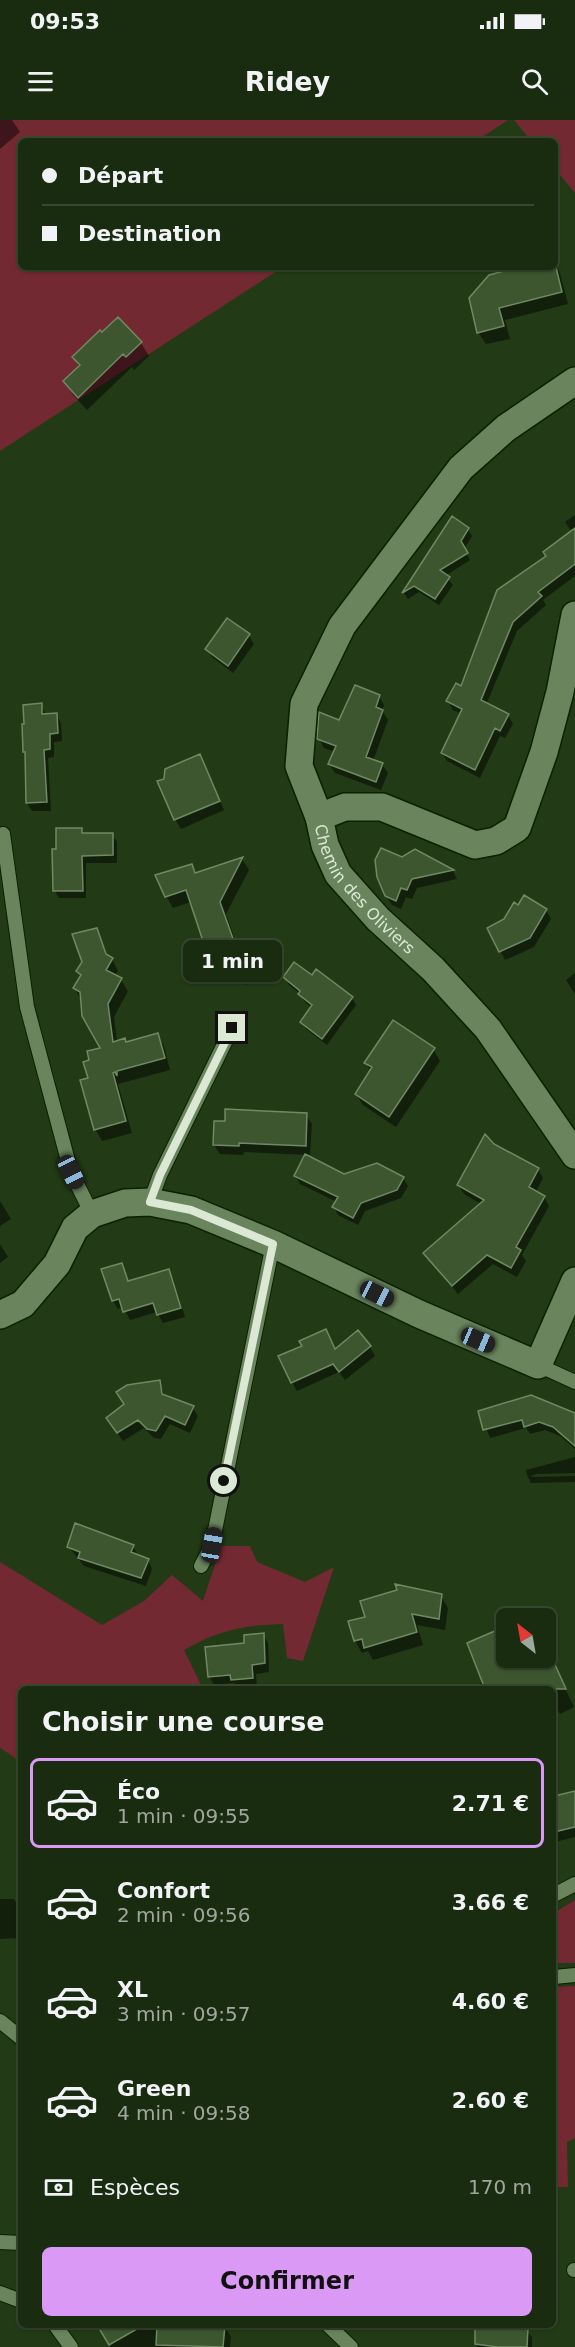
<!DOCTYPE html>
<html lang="fr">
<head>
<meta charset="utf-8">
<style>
	body { margin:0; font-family:"DejaVu Sans",sans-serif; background:#233419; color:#f1f3f6; height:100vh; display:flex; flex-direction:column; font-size:22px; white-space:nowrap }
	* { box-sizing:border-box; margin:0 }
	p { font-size:20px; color:#9fa79f }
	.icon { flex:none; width:33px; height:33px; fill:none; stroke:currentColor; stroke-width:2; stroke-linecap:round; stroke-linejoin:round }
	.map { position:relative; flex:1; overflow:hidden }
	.panel { position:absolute; left:18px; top:1566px; width:538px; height:642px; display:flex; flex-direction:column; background:#1a2c10; border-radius:9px; box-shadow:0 2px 4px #0004,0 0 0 2px #384830 }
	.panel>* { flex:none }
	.banner { position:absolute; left:18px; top:18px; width:540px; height:132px; border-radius:9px; box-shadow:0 2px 4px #0004,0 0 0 2px #384830; display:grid; align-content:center; height:132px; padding:0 24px; background:#1a2c10 }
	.needle { width:39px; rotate:329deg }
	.tools { position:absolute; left:496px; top:1488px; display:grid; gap:12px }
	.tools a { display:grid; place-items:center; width:60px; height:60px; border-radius:9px; background:#1a2c10; box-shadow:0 2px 4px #0004,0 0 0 2px #384830; font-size:30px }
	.end { position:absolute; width:27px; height:27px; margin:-14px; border:8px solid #dbe9d4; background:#111; box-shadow:0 0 0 3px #111 }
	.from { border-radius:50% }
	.bubble { position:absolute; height:42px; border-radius:9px; background:#1a2c10; box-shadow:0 2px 4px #0004,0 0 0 2px #384830; font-size:20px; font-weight:700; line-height:42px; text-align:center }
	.car { position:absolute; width:18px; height:36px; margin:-18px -9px; border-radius:8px; box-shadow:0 0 4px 2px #0007; background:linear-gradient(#222 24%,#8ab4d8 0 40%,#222 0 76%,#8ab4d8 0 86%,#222 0) }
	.banner b { display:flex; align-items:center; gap:21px; height:57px; font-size:22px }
	.banner b+b { border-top:2px solid #384830 }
	.banner i { width:15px; height:15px; background:#f1f3f6 }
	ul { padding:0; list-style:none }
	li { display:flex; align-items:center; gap:18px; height:90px; margin:0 12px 9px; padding:0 12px; border:3px solid transparent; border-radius:9px }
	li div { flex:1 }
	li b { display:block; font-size:22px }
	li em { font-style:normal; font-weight:700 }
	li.on { border-color:#db99f6 }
	li>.icon { width:54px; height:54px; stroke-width:1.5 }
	h2 { padding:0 24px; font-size:27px; line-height:72px }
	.pay { display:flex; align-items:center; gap:15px; height:66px; padding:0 24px; font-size:22px }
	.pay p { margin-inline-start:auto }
	.button { display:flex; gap:12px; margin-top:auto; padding:12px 24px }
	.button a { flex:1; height:69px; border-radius:9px; background:#db99f6; color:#111; font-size:24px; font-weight:700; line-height:69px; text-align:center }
	.status { display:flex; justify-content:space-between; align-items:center; height:42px; padding:0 30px; background:#1a2c10; direction:ltr }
	.status svg { height:16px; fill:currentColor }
	header { display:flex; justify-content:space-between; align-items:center; height:78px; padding:0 24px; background:#1a2c10; font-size:27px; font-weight:700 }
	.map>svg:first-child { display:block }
	.green { fill:#722932 }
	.shadow { fill:#0007 }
	.building { fill:#3d5630; stroke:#6f8a62; stroke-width:1.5 }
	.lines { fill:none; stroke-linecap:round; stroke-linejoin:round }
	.lane-casing { stroke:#0b2100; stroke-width:16 }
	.street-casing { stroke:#0b2100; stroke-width:30 }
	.lane { stroke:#6a855e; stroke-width:14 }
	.street { stroke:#6a855e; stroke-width:27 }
	.route { stroke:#dbe9d4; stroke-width:8 }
	.labels { text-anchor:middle; stroke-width:4.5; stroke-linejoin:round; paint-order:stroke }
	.street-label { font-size:16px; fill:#dbe9d4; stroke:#233a16 }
</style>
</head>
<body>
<div class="status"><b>09:53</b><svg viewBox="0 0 49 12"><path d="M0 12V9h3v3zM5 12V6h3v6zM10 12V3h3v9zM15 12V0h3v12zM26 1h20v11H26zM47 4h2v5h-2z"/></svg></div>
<header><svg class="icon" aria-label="menu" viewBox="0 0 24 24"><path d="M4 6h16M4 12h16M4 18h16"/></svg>Ridey<svg class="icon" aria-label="search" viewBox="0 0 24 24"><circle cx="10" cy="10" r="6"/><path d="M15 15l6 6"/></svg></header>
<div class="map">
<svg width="575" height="2227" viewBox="0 0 575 2227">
	<rect width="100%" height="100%" fill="#233a16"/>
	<path class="green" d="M0 0H508L476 21H21V147H283L0 331Z
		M514 0H575V73L555 49V21H531Z
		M221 1426H250L257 1442 305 1462 334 1447 303 1541 287 1538 283 1504C244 1505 219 1510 184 1530L203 1569H21V1647L14 1637 0 1628V1442L102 1505 144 1481 172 1455 203 1481Z
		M575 1780V1843H554V1793Z
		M575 1866V2018L567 2022 568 2067H554V1867Z"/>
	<path class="shadow" d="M0 0H12L20 12 0 29Z
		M555 144 560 153 568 184 505 200 510 219 486 224 478 212 527 147H555Z
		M141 223 149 236 134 250 132 247 87 290 73 275 65 261 79 247 74 237Z
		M575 395V456L543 480 546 485 517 511 486 585 508 595 513 604 505 618 500 616 480 658 447 641 442 633 462 594 453 590 448 581 462 568 547 436 572 412 565 402Z
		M453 399 468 409 472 416 464 429 470 440 445 456 453 465 439 485 419 472 408 479 404 473Z
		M249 516 254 524 233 553 212 537 207 529Z
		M379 576 384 585 382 591 388 600 373 641 382 644 388 653 381 670 335 653 329 644 335 632 324 628 319 618Z
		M41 585 46 595H56L61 603 62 621 54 622V637L48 638 51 691H32L27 683 26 635 24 632Z
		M204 645 224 690 181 709 175 699Z
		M81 709 85 714H112L117 722V743H86V778H59L54 770 57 730Z
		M415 731 453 751 457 759 417 768 412 779 406 777 401 789 392 785 386 775 402 739Z
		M242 739 249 750 226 794 239 831 250 841 257 853 246 865 213 836 206 824 191 782 173 788 166 776 191 745 197 754Z
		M524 777 546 790 551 799 534 827 505 840 489 808 505 801 519 787Z
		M96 809 108 837 112 839 118 851 115 856 121 860 128 871 114 897 117 922 126 923 157 914 164 926 170 950 118 964 132 1013 102 1021 95 1009 89 959 91 941 102 928 75 868 82 857 78 851Z
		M575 853V874L566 860Z
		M312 857 352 878 356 885 327 925 306 909 302 902 312 888 304 881 300 874 289 865 285 858Z
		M433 929 440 941 396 1007 363 985 356 974 371 952 366 943Z
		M306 995 312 1004 310 1035 244 1032 243 1035 220 1034 214 1025 215 1002Z
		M493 1025 538 1049 543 1058 536 1072 544 1077 549 1086 522 1135 526 1141 517 1157 493 1144 458 1174 425 1133 481 1084 464 1074 458 1065Z
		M377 1044 403 1058 408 1066 401 1078 365 1091 358 1105 338 1095 334 1087 337 1082 300 1064 296 1056H344Z
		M0 1081 11 1099 0 1106Z
		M0 1124 8 1137 0 1143Z
		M122 1145 129 1162 168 1151 173 1159 185 1197 163 1203 157 1192 130 1200 123 1187 118 1189 113 1181Z
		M304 1227 335 1231 370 1227 375 1236 345 1260 339 1252 297 1271 292 1262Z
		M159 1262 165 1277 192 1287 198 1296 190 1313 170 1304 161 1319 154 1318 144 1308 123 1321 113 1307Z
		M480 1292 575 1297V1329L560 1316 545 1310 530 1314 526 1308 490 1318Z
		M575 1337V1353L536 1354 530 1357 575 1356V1362L531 1363 527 1355 526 1350Z
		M68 1426 133 1427 138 1435 148 1440 152 1449 146 1466 84 1446Z
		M441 1476 448 1488 445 1510 417 1505 423 1525 373 1540 368 1531 362 1533 355 1521 350 1502Z
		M496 1512 512 1544 526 1538H546V1528L574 1587 560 1594 554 1583V1569H471L484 1561Z
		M263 1514 268 1523 269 1552 256 1554 257 1567 237 1569 234 1563 214 1565 209 1556 245 1524Z
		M573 1673 575 1677V1717L555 1722 554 1678Z
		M0 1779H14L19 1788 20 1818 0 1819Z
		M99 2205H224L231 2217 230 2227H111Z
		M501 2205 523 2206 532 2217V2227H478L476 2224Z"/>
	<path class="building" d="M520 147H556L562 172 499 188 504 206 477 213 469 178 489 155Z
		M118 197 142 222 126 237 123 234 78 278 63 261 80 245 72 237 100 210 102 212Z
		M452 396 469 408 461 421 468 433 440 450 450 457 435 479 414 466 402 473Z
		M575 408V444L538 472 542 476 513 502 481 580 509 594 500 611 495 608 475 650 441 633 462 589 446 581 456 563 461 566 497 470 546 436 543 432Z
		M227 498 250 514 228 546 205 529Z
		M355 565 380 575 376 587 383 590 366 637 383 643 376 662 328 644 336 626 317 619 319 592 339 600Z
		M42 583V594L57 593 58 613 50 614V629L44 630 47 682 26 683 25 632H23L22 604H24L23 585Z
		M200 634 220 681 174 700 157 661 164 659 165 649Z
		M56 708H82V713H113V735L82 736 83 771H53L52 729H56Z
		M381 728 402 737 415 729 454 750 412 759 407 770 401 768 396 781 385 776 377 757 375 740Z
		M243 737 220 782 236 827 251 840 239 854 204 824 186 770 165 777 155 755 192 744 195 753Z
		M524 775 547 789 530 818 499 832 487 808 504 799 514 782 518 785Z
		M97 808 106 834 113 838 106 850 122 858 108 884 113 922 125 918 126 922 158 913 165 938 117 951V956L115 952 113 953 126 1001 94 1010 80 960 88 958 83 942 89 940 87 931 100 928 82 896 80 872 73 868 81 855 76 851 82 842 72 814Z
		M294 842 312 855 316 849 353 877 322 919 300 902 312 885 298 874 300 871 283 857Z
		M393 900 435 928 389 997 355 974 372 947 364 943Z
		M225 989 307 993 306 1026 239 1023V1026L213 1025 214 1001H225Z
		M485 1014 494 1024 539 1048 529 1067 545 1076 516 1127 521 1130 511 1148 487 1135 452 1166 423 1133 484 1080 457 1065Z
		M305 1034 344 1054 377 1043 404 1057 397 1070 361 1083 353 1098 332 1087 338 1077 294 1056Z
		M122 1143 128 1161 169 1149 181 1188 157 1195 153 1183 123 1192 119 1179 112 1181 101 1149Z
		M326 1209 335 1229 358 1210 371 1226 339 1252 333 1244 291 1263 278 1236 302 1226 299 1221Z
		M160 1260 162 1274 194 1286 185 1305 165 1296 156 1311 147 1309 138 1300 117 1313 106 1298 124 1284 116 1272 127 1265Z
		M531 1275 575 1293V1326L553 1307 539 1302 524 1307 522 1300 483 1310 478 1291Z
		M75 1403 134 1425 131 1432 149 1439 141 1458 78 1438 80 1432 67 1427Z
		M395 1464 442 1474 439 1499 412 1494 417 1512 364 1528 362 1519 354 1521 348 1501 365 1497 360 1481 397 1470Z
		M497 1510 507 1538H552L566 1569H485L467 1523Z
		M264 1513 265 1543 252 1545 253 1558 231 1560 230 1555 208 1557 205 1527 244 1523V1515Z
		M575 1671V1707L554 1712V1676Z
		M97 2205H144L109 2225Z
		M157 2205H225L223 2227 156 2225Z
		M500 2205H524V2207L528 2208 527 2227H498L475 2224V2206Z"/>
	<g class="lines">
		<defs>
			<path id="lane" d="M3 714 27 887 71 1052 92 1094
				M150 1082 160 1055 232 908
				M538 1245 575 1262
				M201 1446 212 1425 273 1124
				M554 1775 575 1764
				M554 1857 575 1855
				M0 1901 21 1918
				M0 2122 21 2123
				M574 2150H575
				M0 2173 21 2181
				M55 2205 71 2227
				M328 2205 351 2227"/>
			<g id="street">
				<path id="s1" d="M575 495 560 572 544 632 517 708 496 721 475 725 382 687H345L319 697 325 725 338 754 378 799 433 849 488 909 575 1035"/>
				<path d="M319 697 299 646 304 584 342 506 461 348 506 308 575 261"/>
				<path d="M0 1195 23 1184 57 1144 75 1108 92 1094 125 1083 150 1082 191 1090 273 1124 419 1194 538 1245 575 1161"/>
			</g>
		</defs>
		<use href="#lane" class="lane-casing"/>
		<use href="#street" class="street-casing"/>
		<use href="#lane" class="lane"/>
		<use href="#street" class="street"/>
	</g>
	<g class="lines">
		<path class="route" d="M224 1361 273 1124 191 1090 150 1082 160 1055 232 908"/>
	</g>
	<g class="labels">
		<g class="street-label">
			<text dy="6" stroke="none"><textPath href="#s1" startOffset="520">Chemin des Oliviers</textPath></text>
		</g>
	</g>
</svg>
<div class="tools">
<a><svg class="needle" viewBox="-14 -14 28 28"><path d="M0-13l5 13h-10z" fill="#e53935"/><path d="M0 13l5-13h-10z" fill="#9fa79f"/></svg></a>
</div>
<i class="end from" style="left:224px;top:1361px"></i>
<i class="end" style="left:232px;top:908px"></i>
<div class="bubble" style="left:183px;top:820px;width:99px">1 min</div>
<i class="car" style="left:71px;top:1052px;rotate:154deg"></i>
<i class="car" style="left:377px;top:1174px;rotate:116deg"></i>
<i class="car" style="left:478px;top:1220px;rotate:113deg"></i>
<i class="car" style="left:212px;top:1425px;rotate:10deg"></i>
<div class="banner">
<b><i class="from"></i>Départ</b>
<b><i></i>Destination</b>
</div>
<section class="panel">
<h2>Choisir une course</h2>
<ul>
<li class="on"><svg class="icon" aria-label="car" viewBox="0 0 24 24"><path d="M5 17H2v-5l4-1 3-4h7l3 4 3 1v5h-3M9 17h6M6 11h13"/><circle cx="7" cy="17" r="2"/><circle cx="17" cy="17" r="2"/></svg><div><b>Éco</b><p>1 min · 09:55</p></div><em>2.71 €</em></li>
<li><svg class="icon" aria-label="car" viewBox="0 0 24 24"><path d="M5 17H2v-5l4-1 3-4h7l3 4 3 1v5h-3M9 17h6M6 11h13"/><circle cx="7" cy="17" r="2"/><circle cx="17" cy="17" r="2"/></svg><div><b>Confort</b><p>2 min · 09:56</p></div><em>3.66 €</em></li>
<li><svg class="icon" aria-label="car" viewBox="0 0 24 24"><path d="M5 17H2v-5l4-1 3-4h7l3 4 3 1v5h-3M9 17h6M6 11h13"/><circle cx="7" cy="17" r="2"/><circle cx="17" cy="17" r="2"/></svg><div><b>XL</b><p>3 min · 09:57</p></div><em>4.60 €</em></li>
<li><svg class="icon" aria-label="car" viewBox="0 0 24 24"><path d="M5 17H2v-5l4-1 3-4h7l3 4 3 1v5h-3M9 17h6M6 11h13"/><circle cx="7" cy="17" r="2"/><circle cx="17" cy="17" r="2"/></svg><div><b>Green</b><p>4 min · 09:58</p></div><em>2.60 €</em></li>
</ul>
<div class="pay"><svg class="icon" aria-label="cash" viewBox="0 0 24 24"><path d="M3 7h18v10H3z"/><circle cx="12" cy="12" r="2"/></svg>Espèces<p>170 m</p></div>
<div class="button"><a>Confirmer</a></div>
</section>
</div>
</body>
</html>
